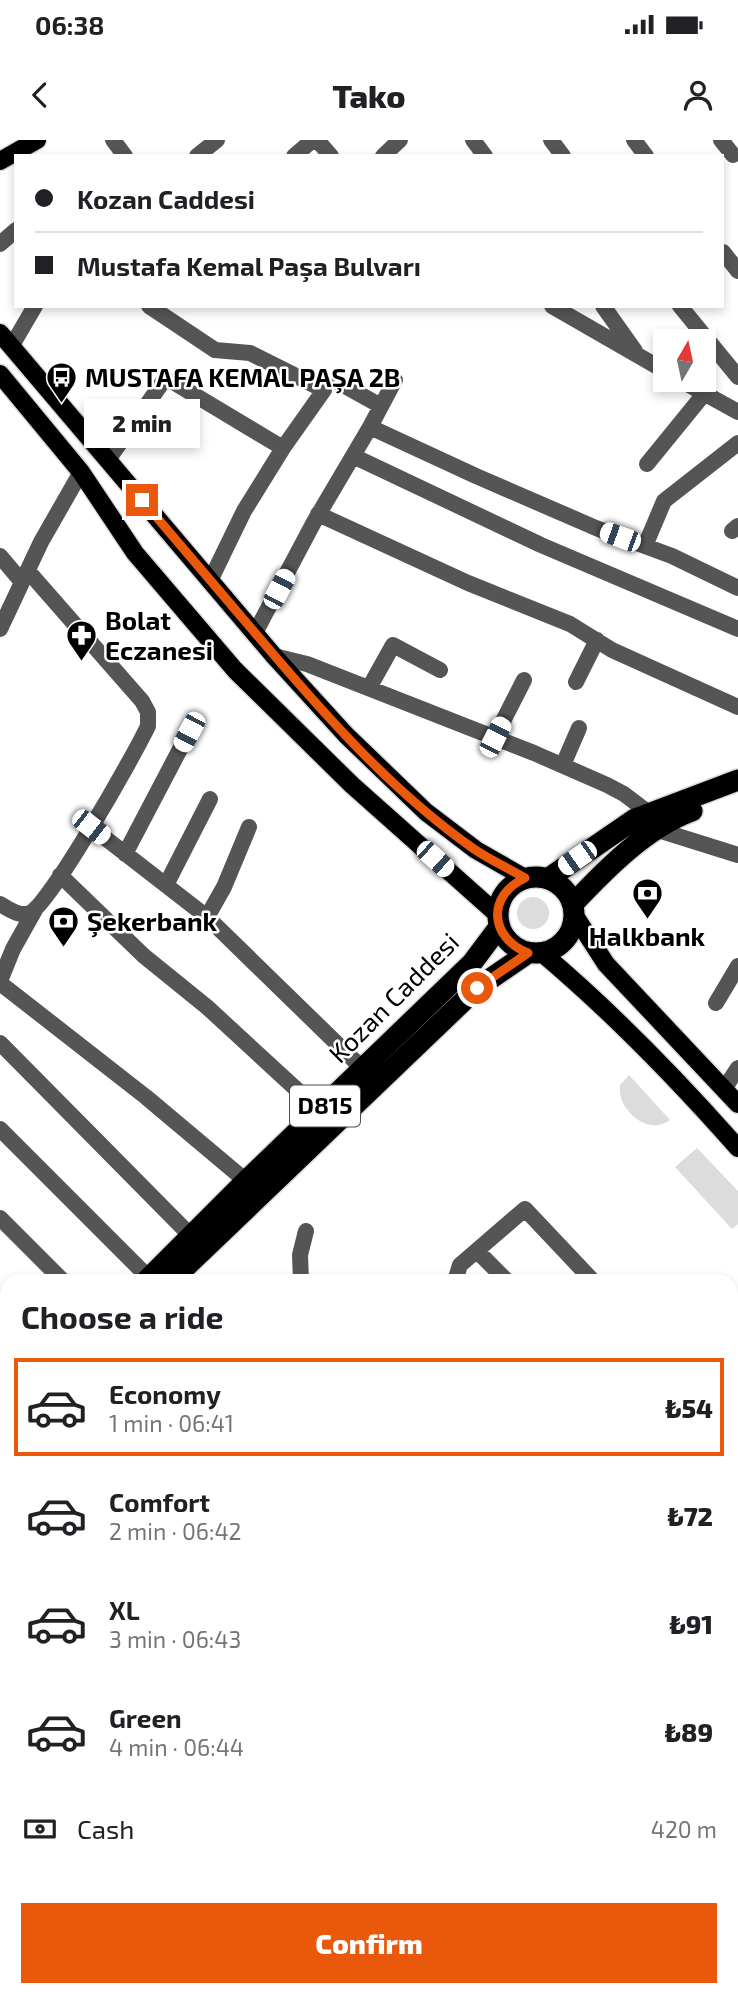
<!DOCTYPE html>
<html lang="en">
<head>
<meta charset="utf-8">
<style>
	body { margin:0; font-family:"Exo 2",sans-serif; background:#f2f2f2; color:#202124; height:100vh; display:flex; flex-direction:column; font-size:26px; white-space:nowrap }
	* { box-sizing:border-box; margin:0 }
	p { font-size:23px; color:#757577 }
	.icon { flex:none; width:38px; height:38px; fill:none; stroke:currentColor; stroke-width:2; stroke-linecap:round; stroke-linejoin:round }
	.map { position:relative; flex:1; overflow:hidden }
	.sheet { position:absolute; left:0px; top:1134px; width:738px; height:723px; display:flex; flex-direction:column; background:#fff; border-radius:21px 21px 0 0; box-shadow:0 4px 10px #0003 }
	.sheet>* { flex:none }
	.top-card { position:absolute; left:14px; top:14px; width:710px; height:154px; border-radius:0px; box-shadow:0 4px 10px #0003; display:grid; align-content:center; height:154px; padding:0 21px; background:#fff }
	.needle { width:46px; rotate:9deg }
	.buttons { position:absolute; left:653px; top:189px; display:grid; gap:14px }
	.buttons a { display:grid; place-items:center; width:63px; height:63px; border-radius:0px; background:#fff; box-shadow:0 4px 10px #0003; font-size:35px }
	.end { position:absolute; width:32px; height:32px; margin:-16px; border:9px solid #ea580c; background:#fff; box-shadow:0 0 0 4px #fff }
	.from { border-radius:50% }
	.bubble { position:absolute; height:49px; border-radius:0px; background:#fff; box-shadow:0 4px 10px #0003; font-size:23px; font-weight:800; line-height:49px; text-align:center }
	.car { position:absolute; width:21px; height:42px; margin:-21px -10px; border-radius:9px; box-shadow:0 0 5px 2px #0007; background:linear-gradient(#fff 24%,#345 0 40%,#fff 0 76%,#345 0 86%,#fff 0) }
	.top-card b { display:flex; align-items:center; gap:24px; height:66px; font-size:26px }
	.top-card b+b { border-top:2px solid #e0e0e0 }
	.top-card i { width:18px; height:18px; background:#202124 }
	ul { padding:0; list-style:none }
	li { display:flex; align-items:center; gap:21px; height:98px; margin:0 14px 10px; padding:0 7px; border:4px solid transparent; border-radius:0px }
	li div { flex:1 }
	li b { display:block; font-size:26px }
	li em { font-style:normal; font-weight:800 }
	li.active { border-color:#ea580c }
	li>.icon { width:63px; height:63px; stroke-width:1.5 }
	h2 { padding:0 21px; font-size:32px; line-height:84px }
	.pay { display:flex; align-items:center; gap:18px; height:77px; padding:0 21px; font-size:26px }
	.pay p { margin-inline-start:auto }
	.button { display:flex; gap:14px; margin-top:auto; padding:14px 21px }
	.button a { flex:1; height:80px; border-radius:0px; background:#ea580c; color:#fff; font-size:28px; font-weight:800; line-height:80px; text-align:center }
	.status { display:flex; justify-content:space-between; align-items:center; height:49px; padding:0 35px; background:#fff; direction:ltr }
	.status svg { height:19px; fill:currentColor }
	header { display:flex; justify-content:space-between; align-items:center; height:91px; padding:0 21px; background:#fff; font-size:32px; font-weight:800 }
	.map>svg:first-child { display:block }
	.green { fill:#dcdcdc }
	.water { fill:#a3a3a3 }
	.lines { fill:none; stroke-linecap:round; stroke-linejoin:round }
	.major-casing { stroke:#dbdbdb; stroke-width:21 }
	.highway-casing { stroke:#dbdbdb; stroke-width:24 }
	.minor { stroke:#555; stroke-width:16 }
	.major { stroke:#000; stroke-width:18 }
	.highway { stroke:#000; stroke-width:21 }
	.route { stroke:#ea580c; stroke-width:9 }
	.labels { text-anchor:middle; stroke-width:5; stroke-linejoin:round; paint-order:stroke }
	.shield { fill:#fff; stroke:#4c4c4c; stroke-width:2 }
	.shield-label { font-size:24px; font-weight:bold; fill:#000 }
	.poi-label { font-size:26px; font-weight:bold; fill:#000; stroke:#fff; text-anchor:start }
	.street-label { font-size:26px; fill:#000; stroke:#fff }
</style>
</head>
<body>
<div class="status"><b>06:38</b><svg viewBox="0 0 49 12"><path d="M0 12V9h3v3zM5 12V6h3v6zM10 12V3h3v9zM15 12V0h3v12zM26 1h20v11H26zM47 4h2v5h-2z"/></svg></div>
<header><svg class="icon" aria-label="back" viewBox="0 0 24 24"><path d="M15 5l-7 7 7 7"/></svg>Tako<svg class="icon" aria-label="person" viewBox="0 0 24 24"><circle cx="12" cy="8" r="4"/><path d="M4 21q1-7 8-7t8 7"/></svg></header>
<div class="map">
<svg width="738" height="1856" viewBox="0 0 738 1856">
	<rect width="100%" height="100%" fill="#fff"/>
	<path class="green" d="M517 773a16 16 0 1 1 32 0a16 16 0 1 1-32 0Z
		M629 935 670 980C653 993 632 980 623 963 620 957 620 951 620 945Z
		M697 1008 738 1051V1084L732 1089 675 1027Z
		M738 1179V1304H733L732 1181Z"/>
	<path class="water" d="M369 1850H448L442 1856H359Z"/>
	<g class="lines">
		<defs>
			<path id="major" d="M0 21 37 0
				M0 193 274 516 346 595 426 672 476 710 525 738
				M0 234 81 332 135 413 235 530 352 645 497 774
				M575 776 606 824 738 964
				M542 813C612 872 677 939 738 1008
				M0 1758 7 1760
				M269 1850 287 1856"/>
			<path id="highway" d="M498 775a38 38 0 1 1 76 0a38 38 0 1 1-76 0Z
				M549 738 635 679 738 640
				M573 764C606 729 646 688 692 671
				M146 1141 246 1041 472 823 499 787
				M171 1141 477 848 528 813
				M0 1282 7 1276
				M0 1303 7 1297"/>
		</defs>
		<use href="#major" class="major-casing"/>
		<use href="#highway" class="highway-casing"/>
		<path class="minor" d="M113 0 125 16
			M317 0 331 16
			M473 0 485 16
			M551 0 563 16
			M634 0 646 16
			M721 0 733 15
			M197 16 217 0
			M294 16 313 0
			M383 16 400 0
			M0 104 16 90
			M723 112 738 131
			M149 166 215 210 250 213 324 250 283 308 244 371 210 441
			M552 166 665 231
			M603 166 635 211
			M680 166 738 237
			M11 207 35 166
			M680 240 738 272
			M336 241 381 266
			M370 287 476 336 596 388 672 416 738 448
			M353 316 541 405 738 489
			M108 320 162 243 167 241 173 242 283 308
			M647 324 704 254
			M318 374 468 443 570 484 612 510 738 567
			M732 391 738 386
			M645 406 664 361 738 303
			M0 416 22 442
			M0 489 41 402 81 332
			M255 493 314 382 370 287 395 240
			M274 516 307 524 534 613 607 645 624 654 649 673
			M576 542 597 500
			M369 548 393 505 440 530
			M495 597 524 540
			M563 625 579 588
			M91 687 207 777 363 929
			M655 689 738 715
			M125 714 189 592
			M60 735 144 816 207 867 320 971
			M166 745 210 659
			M0 764C9 769 19 777 30 773 50 764 135 614 148 586V572L142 561 28 431
			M207 777 224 747 249 687
			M0 841 13 809 36 768
			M0 843 146 957 246 1041
			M716 863 738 826
			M0 903 191 1096
			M724 949 738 928
			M0 989 149 1138
			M0 1078 63 1141
			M477 1111 507 1141
			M301 1141 300 1115 306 1091
			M455 1141 460 1125 525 1069 593 1141
			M0 1167 7 1174
			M732 1176 738 1174
			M732 1310H738
			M0 1312 7 1317
			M0 1371 7 1375
			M0 1447 7 1452
			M732 1481 738 1480
			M0 1519 7 1523
			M732 1582 738 1581
			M0 1596 7 1601
			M0 1622 7 1611
			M732 1639 738 1641
			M735 1684 738 1685
			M0 1726 7 1716
			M732 1726 738 1730
			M732 1764 738 1768
			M0 1844 7 1832
			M577 1850 589 1856
			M725 1850 736 1856
			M67 1856 71 1850
			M134 1856 138 1850
			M197 1856 200 1850
			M292 1856 310 1850
			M469 1856 472 1850
			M563 1856 566 1850"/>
		<use href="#major" class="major"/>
		<use href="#highway" class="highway"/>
	</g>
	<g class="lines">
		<path class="route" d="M142 360C180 405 218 449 256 494 321 571 391 651 474 709 490 720 508 728 525 738 486 756 490 798 528 813L477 848"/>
	</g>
	<defs>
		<symbol id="bus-pin" viewBox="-11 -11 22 30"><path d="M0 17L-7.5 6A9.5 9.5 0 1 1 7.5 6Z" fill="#000" stroke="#fff"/><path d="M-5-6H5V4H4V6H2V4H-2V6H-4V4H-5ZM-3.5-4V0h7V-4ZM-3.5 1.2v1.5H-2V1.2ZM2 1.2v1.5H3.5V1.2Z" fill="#fff"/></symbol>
		<symbol id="pharmacy-pin" viewBox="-11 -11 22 30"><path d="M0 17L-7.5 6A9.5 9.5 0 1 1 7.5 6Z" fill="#000" stroke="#fff"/><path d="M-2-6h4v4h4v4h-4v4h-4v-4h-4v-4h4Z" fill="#fff"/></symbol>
		<symbol id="bank-pin" viewBox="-11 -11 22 30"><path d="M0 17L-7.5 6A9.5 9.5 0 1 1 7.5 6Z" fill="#000" stroke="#fff"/><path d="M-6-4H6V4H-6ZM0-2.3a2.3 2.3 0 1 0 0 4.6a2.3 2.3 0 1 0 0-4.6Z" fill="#fff"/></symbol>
	</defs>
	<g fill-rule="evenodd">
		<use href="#bus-pin" x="44" y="220" width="35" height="47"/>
		<use href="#pharmacy-pin" x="64" y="478" width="35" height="47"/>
		<use href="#bank-pin" x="630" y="736" width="35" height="47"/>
		<use href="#bank-pin" x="46" y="764" width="35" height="47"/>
	</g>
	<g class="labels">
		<rect class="shield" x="290" y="945.5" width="70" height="41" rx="5"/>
		<g class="shield-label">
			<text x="325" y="974">D815</text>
		</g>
		<g class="poi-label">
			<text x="85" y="247">MUSTAFA KEMAL PAŞA 2B</text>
			<text x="105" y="490">Bolat<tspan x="105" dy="30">Eczanesi</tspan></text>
			<text x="87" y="791">Şekerbank</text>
			<text x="647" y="806" text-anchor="middle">Halkbank</text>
		</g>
		<g class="street-label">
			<text transform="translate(394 858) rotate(-45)" y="9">Kozan Caddesi</text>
		</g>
	</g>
</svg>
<div class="buttons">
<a><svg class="needle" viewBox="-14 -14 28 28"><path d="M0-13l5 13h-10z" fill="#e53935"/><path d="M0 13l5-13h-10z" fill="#757577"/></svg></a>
</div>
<i class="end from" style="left:477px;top:848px"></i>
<i class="end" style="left:142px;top:360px"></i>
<div class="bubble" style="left:84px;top:259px;width:116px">2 min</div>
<i class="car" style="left:620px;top:397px;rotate:290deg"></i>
<i class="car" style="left:279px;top:449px;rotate:28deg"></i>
<i class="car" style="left:189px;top:592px;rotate:208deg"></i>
<i class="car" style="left:495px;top:597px;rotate:27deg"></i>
<i class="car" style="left:91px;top:687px;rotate:128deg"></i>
<i class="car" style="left:577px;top:718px;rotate:235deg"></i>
<i class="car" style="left:435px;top:719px;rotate:132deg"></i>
<div class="top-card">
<b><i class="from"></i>Kozan Caddesi</b>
<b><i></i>Mustafa Kemal Paşa Bulvarı</b>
</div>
<section class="sheet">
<h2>Choose a ride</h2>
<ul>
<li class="active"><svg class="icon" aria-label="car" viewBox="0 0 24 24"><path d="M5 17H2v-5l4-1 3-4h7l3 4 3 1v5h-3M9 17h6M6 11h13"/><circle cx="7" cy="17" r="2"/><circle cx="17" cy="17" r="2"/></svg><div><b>Economy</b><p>1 min · 06:41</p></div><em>₺54</em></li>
<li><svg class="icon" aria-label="car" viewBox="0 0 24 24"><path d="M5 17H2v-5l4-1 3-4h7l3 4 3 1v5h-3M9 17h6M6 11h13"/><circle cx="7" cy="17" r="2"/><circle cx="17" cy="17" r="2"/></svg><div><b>Comfort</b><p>2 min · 06:42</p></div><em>₺72</em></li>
<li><svg class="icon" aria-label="car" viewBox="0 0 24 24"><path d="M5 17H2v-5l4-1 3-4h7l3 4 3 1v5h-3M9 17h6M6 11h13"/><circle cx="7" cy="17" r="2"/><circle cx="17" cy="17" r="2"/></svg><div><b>XL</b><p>3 min · 06:43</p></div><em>₺91</em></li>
<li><svg class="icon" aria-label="car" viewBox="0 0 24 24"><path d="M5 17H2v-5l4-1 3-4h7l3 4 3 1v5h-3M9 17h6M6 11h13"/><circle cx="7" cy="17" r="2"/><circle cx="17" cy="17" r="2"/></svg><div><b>Green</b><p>4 min · 06:44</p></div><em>₺89</em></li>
</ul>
<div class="pay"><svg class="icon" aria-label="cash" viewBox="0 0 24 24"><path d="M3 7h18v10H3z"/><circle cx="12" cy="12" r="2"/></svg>Cash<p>420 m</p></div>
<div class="button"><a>Confirm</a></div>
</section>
</div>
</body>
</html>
